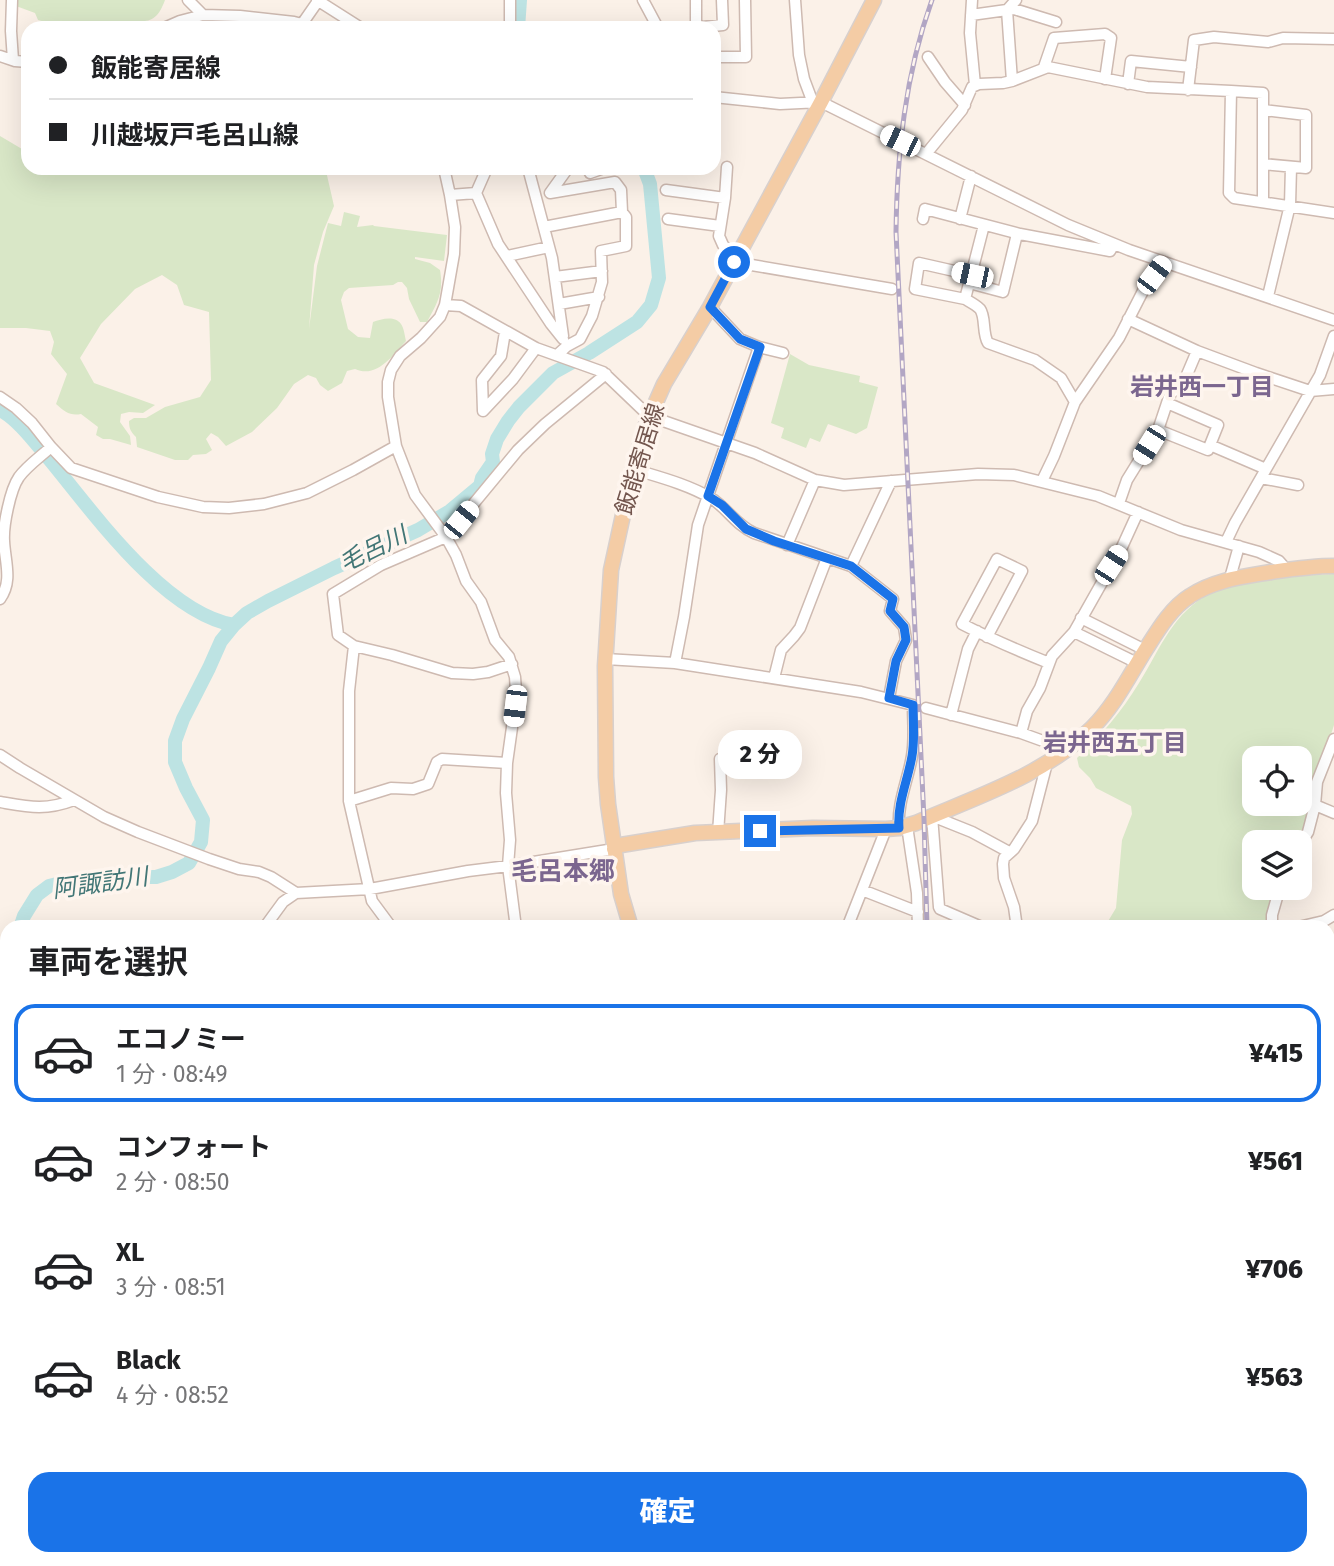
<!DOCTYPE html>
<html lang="ja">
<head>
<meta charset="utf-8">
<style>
	body { margin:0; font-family:"Fira Sans","Noto Sans JP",sans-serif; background:#f6f6f6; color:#202124; height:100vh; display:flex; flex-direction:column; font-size:26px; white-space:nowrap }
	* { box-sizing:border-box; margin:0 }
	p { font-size:23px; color:#757577 }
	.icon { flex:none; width:38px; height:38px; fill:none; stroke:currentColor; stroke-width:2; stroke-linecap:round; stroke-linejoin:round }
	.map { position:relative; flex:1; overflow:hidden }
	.drawer { position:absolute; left:0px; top:920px; width:1335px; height:646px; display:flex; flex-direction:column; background:#fff; border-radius:21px 21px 0 0; box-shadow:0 7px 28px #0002 }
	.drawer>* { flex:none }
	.hud { position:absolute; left:21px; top:21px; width:700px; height:154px; border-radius:21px; box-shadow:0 7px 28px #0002; display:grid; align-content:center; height:154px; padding:0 28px; background:#fff }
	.buttons { position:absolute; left:1242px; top:746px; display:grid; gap:14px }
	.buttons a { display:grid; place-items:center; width:70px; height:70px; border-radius:14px; background:#fff; box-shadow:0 7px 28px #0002; font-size:35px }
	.end { position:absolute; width:32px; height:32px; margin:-16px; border:9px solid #1a73e8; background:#fff; box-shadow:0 0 0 4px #fff }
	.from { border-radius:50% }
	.bubble { position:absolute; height:49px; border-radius:21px; background:#fff; box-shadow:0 7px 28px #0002; font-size:23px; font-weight:800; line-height:49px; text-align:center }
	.car { position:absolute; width:21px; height:42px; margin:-21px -10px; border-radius:9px; box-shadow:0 0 5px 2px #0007; background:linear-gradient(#fff 24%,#345 0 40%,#fff 0 76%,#345 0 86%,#fff 0) }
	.hud b { display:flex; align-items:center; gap:24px; height:66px; font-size:26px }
	.hud b+b { border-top:2px solid #e0e0e0 }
	.hud i { width:18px; height:18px; background:#202124 }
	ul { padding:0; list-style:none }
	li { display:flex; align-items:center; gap:21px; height:98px; margin:0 14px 10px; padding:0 14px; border:4px solid transparent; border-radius:21px }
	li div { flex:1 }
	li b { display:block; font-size:26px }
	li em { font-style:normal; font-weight:800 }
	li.active { border-color:#1a73e8 }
	li>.icon { width:63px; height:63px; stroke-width:1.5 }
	h2 { padding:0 28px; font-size:32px; line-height:84px }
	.primary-button { display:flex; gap:14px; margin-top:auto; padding:14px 28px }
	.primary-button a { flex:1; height:80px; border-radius:21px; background:#1a73e8; color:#fff; font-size:28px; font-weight:800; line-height:80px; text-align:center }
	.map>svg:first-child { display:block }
	.green { fill:#d9e7c7; fill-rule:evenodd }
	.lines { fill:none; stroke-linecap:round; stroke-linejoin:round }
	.stream { stroke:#a4d3d4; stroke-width:2.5 }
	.river { stroke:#bde3e3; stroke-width:14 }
	.minor-casing { stroke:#cebab1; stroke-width:13 }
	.major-casing { stroke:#d8d0cd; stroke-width:17 }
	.minor { stroke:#fff; stroke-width:10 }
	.major { stroke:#f4cca5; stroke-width:14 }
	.rail-casing { stroke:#b2a6c4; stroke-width:5 }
	.rail { stroke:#fef5ee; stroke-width:2.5; stroke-dasharray:8; stroke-linecap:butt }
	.route { stroke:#1a73e8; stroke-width:9 }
	.labels { text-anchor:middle; stroke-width:7; stroke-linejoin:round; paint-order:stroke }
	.street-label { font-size:23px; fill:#73564e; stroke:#fef5ee }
	.neighbourhood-label { font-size:24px; font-weight:bold; fill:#7b668f; stroke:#fef5ee }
	.water-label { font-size:24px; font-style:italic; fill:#427676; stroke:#fef5ee }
	.quarter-label { font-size:26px; font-weight:bold; fill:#7b668f; stroke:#fef5ee }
</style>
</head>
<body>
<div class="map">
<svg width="1334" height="1566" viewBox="0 0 1334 1566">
	<rect width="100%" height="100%" fill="#fbf1e8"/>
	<path class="green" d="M17 0H165C158 19 151 23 131 21L125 28 88 24 85 28C70 28 53 24 38 20L35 13 16 6Z
		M0 136 22 149H28V168H323L326 171 334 206 323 232 314 265 309 329 317 266 328 223 341 226 344 212 360 216 357 227 373 225 374 226 447 235 444 261 415 257V259L430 263 440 270C444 293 437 303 427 322H420L409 299 407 288 402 282H398L393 285 349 288 344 292 341 300 348 329 358 337 370 338 373 322C381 319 395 315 401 324 404 328 405 337 406 341 393 355 377 379 355 369L347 371 342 383 328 391 320 385 316 378 308 375 294 384 277 408 252 432 226 446 218 437 211 433 206 439 212 450 206 454 193 455 188 460H175L137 447 136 437C131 432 129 429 129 421L134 418H146L165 407 200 397 211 380 209 312 184 305 177 285 162 275 135 289 101 324 80 358 94 383 155 405 143 413 129 412 121 414 120 422 130 436 131 445 110 439H103L96 435 98 427 81 414C70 416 65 412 56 404L67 374 51 354 54 342 50 331 26 328H0Z
		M790 354 809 365 860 376 859 382 878 387 867 428 856 434 828 424 820 442 810 438 806 448 781 438 784 428 771 423Z
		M1334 574V725L1323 760 1310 789V806L1306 824 1297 842H1255V887H1275L1268 927H1108L1107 923 1116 908 1122 840 1132 814 1131 806 1096 788 1090 778 1079 767 1077 758C1101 736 1122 711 1139 683 1161 648 1172 613 1212 592 1223 587 1236 585 1248 583 1277 578 1305 575 1334 574ZM1255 758H1300V803H1255Z
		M7 1306V1380L0 1378V1313Z
		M7 1456V1559H95L93 1566H0V1461Z
		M127 1559H505L501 1561 500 1566H124Z"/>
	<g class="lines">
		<path class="stream" d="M1328 1001 1334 997
			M1328 1474 1334 1468
			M1246 1566 1252 1559"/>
		<path class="river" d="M518 28 520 0
			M0 410C18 419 36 444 49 459 93 512 164 613 234 625
			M20 928 24 916 37 895 49 886 65 882 116 877H156L172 872 189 863 201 842 203 820 186 788 175 762V741L183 719 209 668 221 641 234 625 247 613 268 601 334 568 418 530 450 511 480 486 482 478 493 462 492 454 497 439 508 421 519 407 553 373 589 353 637 322 651 305 659 278 650 184 644 168
			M0 1137 7 1124"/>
		<defs>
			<path id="minor" d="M12 0 11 31 13 60
				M188 0 203 15
				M317 0 361 28
				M510 0V28
				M643 0 658 28
				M696 0V27
				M795 0 799 55 804 79 813 103
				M972 0 970 33 975 85
				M971 15 1014 9 1056 22
				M302 24 318 1
				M164 28 180 21 203 15 240 16 294 22 302 24 307 28
				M692 28 723 25 722 0
				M0 56 15 61 28 62
				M714 57H746L745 0
				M928 57 945 82 965 105
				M1044 67 1054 38 1105 34 1111 38 1105 79
				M1012 81 1007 10 1016 0
				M1128 84 1131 61 1191 67
				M1188 90 1194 40 1214 37 1268 42 1283 38 1334 39
				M1231 91 1263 93V202
				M714 97 780 104 821 102 1068 225 1129 250 1334 320
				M926 154 962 110 972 87 979 84 1003 83 1012 81 1048 67 1147 87 1231 91 1229 193 1234 198 1334 213
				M1263 164 1306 168V115L1264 110
				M727 167 725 198 719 236 723 245 736 258
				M444 168 450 195 455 227 454 254 445 305 440 317 421 338 400 356 391 370 388 382V397L396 446 415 495 446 537 456 555 466 581 481 602 495 640 509 657 515 677 516 691 515 706 507 763 506 793 510 840 508 866 516 928
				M487 168 476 193 498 244 551 324 563 339
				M528 168 552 258 563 336
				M588 168 590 173 604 168
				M614 168H615
				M666 190 725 198
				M450 195 476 193
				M668 219 720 226
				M923 219 925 209 1020 234 1110 251 1114 244
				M960 219 971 176
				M544 227 622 212
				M507 256 549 247
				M734 262 892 289
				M972 275 919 263 915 289 965 299 984 225
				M555 277 602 271
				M969 283 1003 292 1017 234
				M1268 296 1290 205 1291 167
				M965 299C970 302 976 305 980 309 986 317 982 333 988 343L1035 360 1061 378 1075 402
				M559 304 599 297
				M445 305 461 306 536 348 603 372 649 416 755 453 815 480 844 485 978 474 1014 475 1098 496 1181 530 1259 552 1279 561 1287 570
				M710 307 740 339 759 347 783 353
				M1128 319 1197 351 1256 373 1310 391 1334 389
				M505 332 501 356 482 380 483 411 513 379 536 348
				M557 355 567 346 580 339 592 316 602 282 601 251 626 246V217L622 212 621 190 615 182 550 193 568 168
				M0 397 16 408 32 423 51 447 71 468 158 497 203 507 229 508 264 504 307 493 353 470 396 446
				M1167 403 1218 425 1210 445
				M1158 430 1208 450 1210 445 1266 469
				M633 469C659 477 687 484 711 498 727 508 736 525 754 533L851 566 893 599 890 611 904 627 906 640 896 661 889 698
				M1261 478 1298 485
				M1042 481 1054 456 1075 402 1119 338 1143 291 1164 262
				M1119 503 1127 480 1158 430 1170 394 1183 384 1197 351
				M1226 542 1235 523 1320 375 1334 336
				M787 545 815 480
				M851 566 891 481
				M1230 578 1239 546
				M0 599C13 581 5 562 4 541 3 526 10 490 19 477 27 466 40 457 51 447
				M1081 618 1145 650
				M1074 632 1137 663
				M987 637 1022 571 997 559 962 624C991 639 1019 651 1049 663
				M354 646 392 655 452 673 473 674 488 672 512 664
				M605 659 675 663 861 692 913 705C913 722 915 739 912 756 908 780 897 803 899 828
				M675 663 684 617 698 525 759 347
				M774 678 781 650 794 636 800 628 827 558
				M926 708 1021 733 1068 750
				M951 715 968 649 977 631
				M1021 733 1027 711 1040 688 1052 656 1074 632 1122 547 1138 512
				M0 755 20 768 104 817 138 832 209 859 239 869 259 872 271 877 296 893
				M349 801 391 788 413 789 428 784 437 762 442 759 507 763
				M0 802C29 807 45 811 74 800
				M1315 805 1334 813
				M907 826 917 893 918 928
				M718 833 721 790 720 759 752 755
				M1300 845 1308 832 1315 805 1317 782 1334 739
				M862 890 918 912
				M264 928 283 902 296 893 370 889 468 871 508 866 614 849
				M392 928 372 901 349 801V691L354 646 338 635 333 594 381 565 446 537 518 450 545 424 606 374
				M847 928 886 829
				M984 928 940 909 939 907 932 816 972 832 1009 852
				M1017 928 1014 907 1004 878 1003 864 1004 858 1014 849 1032 821 1047 763
				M1272 928V915L1280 887
				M1294 928 1324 921 1334 915
				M1328 1021 1334 1023
				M1328 1112 1334 1113
				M0 1165 7 1153
				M0 1241 7 1232
				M1328 1278 1334 1279
				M1328 1540 1334 1550
				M876 1559 881 1566"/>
			<path id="major" d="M614 849 621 845 695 833 813 828 886 829 899 828 916 823C976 797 1045 775 1092 728 1115 705 1129 676 1146 649 1158 630 1171 608 1190 596 1214 580 1242 577 1271 572 1292 569 1312 566 1334 566
				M631 928 621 894 608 804 606 777 605 666 611 570 633 469 645 427 664 384 710 307 821 102 874 0
				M816 1559 819 1566"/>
		</defs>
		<use href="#minor" class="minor-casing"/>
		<use href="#major" class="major-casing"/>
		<use href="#minor" class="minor"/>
		<use href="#major" class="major"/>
		<defs>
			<path id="rail" d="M927 928 924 819 896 232C897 153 905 75 932 0
				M1148 1559 1152 1566"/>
		</defs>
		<use href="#rail" class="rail-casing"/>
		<use href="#rail" class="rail"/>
	</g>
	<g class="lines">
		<path class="route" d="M734 262 710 307 740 339 760 347 708 496 722 505 746 529 774 541 851 566 893 599 890 611 904 627 906 640 896 661 889 698 913 705C913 722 915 739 912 756 908 780 897 803 899 828L760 831"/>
	</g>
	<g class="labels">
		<g class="street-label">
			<text transform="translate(640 459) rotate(-73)" y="8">飯能寄居線</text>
		</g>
		<g class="neighbourhood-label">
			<text x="1202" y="395">岩井西一丁目</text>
			<text x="1115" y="751">岩井西五丁目</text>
		</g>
		<g class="water-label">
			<text transform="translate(373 549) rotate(-26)" y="8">毛呂川</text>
			<text transform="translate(100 883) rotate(-8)" y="8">阿諏訪川</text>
		</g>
		<g class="quarter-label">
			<text x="563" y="880">毛呂本郷</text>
		</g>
	</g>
</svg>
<div class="buttons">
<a><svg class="icon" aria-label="locate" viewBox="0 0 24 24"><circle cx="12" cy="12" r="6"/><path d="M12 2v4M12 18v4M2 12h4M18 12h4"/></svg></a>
<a><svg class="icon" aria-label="layers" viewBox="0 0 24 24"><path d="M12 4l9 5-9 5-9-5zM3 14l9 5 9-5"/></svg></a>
</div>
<i class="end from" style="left:734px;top:262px"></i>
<i class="end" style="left:760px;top:831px"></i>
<div class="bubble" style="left:718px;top:730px;width:84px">2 分</div>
<i class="car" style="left:900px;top:141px;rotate:296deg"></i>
<i class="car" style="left:972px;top:275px;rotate:282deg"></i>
<i class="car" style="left:1154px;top:275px;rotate:37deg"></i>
<i class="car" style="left:1149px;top:445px;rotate:212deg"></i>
<i class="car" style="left:461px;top:520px;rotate:39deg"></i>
<i class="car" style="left:1111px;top:565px;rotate:33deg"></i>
<i class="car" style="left:515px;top:706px;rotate:187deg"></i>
<div class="hud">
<b><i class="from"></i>飯能寄居線</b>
<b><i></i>川越坂戸毛呂山線</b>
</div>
<section class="drawer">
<h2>車両を選択</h2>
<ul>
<li class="active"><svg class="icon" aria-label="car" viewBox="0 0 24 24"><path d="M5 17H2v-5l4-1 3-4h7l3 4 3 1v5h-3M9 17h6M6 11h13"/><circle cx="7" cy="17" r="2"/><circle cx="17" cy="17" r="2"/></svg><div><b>エコノミー</b><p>1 分 · 08:49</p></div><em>¥415</em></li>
<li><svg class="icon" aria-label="car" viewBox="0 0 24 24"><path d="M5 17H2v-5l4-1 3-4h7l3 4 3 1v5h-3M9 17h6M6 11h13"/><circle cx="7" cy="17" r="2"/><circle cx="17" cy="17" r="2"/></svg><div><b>コンフォート</b><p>2 分 · 08:50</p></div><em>¥561</em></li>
<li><svg class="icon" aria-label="car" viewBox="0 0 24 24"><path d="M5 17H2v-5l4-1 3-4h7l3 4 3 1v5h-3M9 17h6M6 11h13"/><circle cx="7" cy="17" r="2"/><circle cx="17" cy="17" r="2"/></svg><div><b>XL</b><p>3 分 · 08:51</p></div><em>¥706</em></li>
<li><svg class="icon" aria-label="car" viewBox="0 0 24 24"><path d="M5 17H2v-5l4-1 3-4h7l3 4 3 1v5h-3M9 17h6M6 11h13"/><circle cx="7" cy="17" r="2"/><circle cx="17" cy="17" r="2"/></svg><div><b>Black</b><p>4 分 · 08:52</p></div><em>¥563</em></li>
</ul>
<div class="primary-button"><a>確定</a></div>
</section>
</div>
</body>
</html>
